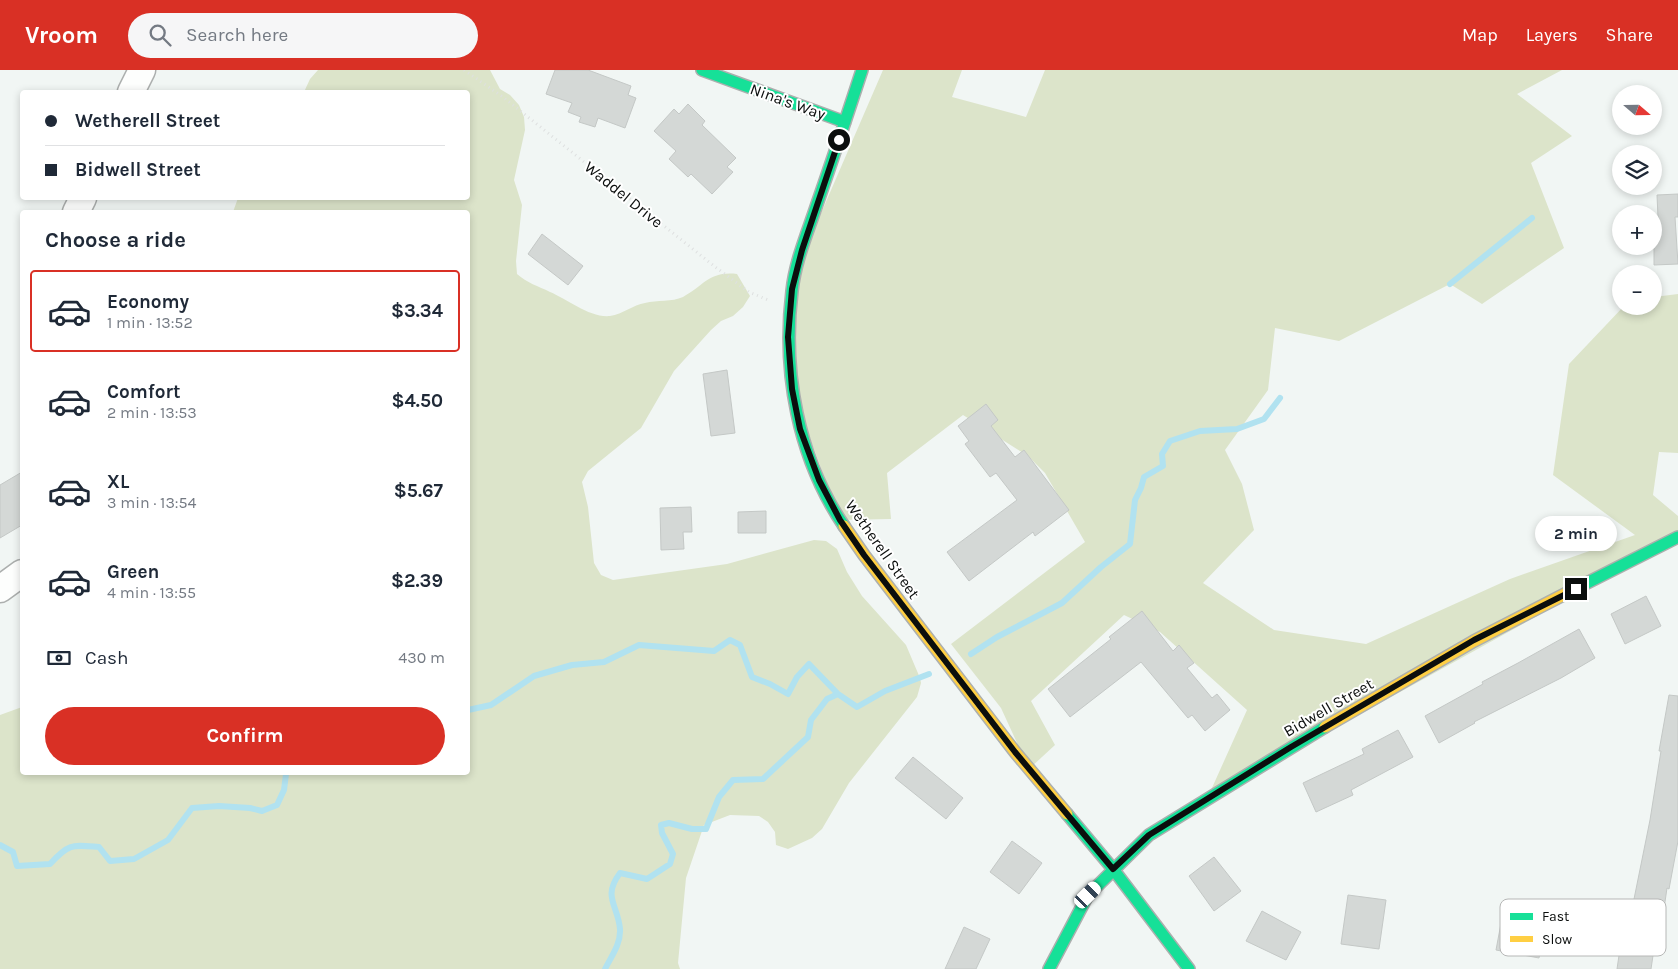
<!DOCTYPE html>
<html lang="en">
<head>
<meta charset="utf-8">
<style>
	body { margin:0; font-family:Karla,sans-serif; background:#f6f6f7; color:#1f2937; height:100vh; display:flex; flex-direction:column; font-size:19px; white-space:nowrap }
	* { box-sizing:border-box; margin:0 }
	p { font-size:16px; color:#747a83 }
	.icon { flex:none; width:28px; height:28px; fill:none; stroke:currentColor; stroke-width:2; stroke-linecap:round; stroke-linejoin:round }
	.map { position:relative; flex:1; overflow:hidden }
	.drawer { position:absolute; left:20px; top:140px; width:450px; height:565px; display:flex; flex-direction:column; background:#fff; border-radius:5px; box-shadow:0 2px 8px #0003 }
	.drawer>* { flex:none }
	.top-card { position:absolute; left:20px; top:20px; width:450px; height:110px; border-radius:5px; box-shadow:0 2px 8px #0003; display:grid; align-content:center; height:110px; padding:0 25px; background:#fff }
	.needle { width:32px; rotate:110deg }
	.tools { position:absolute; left:1612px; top:15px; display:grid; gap:10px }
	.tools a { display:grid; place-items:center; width:50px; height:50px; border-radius:50%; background:#fff; box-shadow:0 2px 8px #0003; font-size:25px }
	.end { position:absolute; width:22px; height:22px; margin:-11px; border:6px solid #0b0e0d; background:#fff; box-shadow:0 0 0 2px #fff }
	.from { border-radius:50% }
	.bubble { position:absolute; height:35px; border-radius:18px; background:#fff; box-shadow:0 2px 8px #0003; font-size:16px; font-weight:700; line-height:35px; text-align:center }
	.car { position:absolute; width:15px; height:30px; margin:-15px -8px; border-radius:6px; box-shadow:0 0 4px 1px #0007; background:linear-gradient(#fff 24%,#345 0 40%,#fff 0 76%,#345 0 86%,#fff 0) }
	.top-card b { display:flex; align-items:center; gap:18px; height:48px; font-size:19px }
	.top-card b+b { border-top:1px solid #e0e1e3 }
	.top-card i { width:12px; height:12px; background:#1f2937 }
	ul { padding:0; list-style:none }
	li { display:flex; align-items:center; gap:15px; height:82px; margin:0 10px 8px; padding:0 15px; border:2px solid transparent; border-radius:5px }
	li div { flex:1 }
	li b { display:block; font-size:19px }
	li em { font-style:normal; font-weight:700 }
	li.active { border-color:#d93025 }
	li>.icon { width:45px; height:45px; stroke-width:1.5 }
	h2 { padding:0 25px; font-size:22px; line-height:60px }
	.pay { display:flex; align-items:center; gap:12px; height:55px; padding:0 25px; font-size:19px }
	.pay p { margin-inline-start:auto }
	.cta { display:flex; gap:10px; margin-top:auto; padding:10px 25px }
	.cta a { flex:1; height:58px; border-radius:30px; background:#d93025; color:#fff; font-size:20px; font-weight:700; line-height:58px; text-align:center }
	header { display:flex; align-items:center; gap:30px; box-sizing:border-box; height:70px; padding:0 25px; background:#d93025; color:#fff }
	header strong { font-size:24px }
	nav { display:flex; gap:28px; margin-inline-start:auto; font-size:18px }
	.search { width:350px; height:45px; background:#f6f6f7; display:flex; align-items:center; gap:12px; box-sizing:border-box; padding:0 18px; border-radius:28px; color:#747a83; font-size:19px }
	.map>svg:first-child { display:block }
	.green { fill:#dce4ca }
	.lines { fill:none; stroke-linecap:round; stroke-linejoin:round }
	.stream { stroke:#b1e2f0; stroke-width:6 }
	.building { fill:#d4d8d6; stroke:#c4c8c6 }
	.street-casing { stroke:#acafae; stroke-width:29 }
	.fast-casing { stroke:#acafae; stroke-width:14 }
	.slow-casing { stroke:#acafae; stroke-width:14 }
	.path { stroke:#dee0e0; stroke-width:3; stroke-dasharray:1 4; stroke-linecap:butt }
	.street { stroke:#fdfefd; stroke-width:26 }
	.fast { stroke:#16e098; stroke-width:11 }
	.slow { stroke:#ffcf43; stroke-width:11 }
	.route { stroke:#0b0e0d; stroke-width:6 }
	.labels { text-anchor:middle; stroke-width:4; stroke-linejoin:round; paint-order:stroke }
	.street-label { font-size:16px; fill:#0b0e0d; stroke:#fff }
	.key { fill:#fff; stroke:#b6b7b6; stroke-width:1 }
	.key-label { font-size:14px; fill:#0b0e0d }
</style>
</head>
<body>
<header>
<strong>Vroom</strong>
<div class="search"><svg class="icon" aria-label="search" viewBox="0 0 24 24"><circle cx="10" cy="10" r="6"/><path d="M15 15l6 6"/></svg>Search here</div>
<nav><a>Map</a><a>Layers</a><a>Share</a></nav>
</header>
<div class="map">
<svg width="1678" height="899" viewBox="0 0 1678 899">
	<rect width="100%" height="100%" fill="#f1f6f4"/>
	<path class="green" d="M318 0H490L500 19 510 25 519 35 524 47 525 60 514 110 522 135 516 191 517 204C527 213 538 216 550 222 567 229 590 248 610 246 623 244 633 235 645 233 657 230 672 232 683 227 705 215 709 201 737 204L750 226 743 237 733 246 721 251 711 260 674 301 641 358 588 401 582 412 588 437 594 493 601 505 613 510 727 494 814 470 826 471 837 479 847 502 862 526 906 575 920 608 921 613 917 627 849 713 822 759 812 768 788 779 776 775 775 762 768 752 759 746 730 745 704 755 686 808 678 893 680 899H0V645L22 637V702H468V142H233L238 128H468V22H304L310 9Z
		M883 0H962L952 27 1026 47 1045 0H1562L1517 24 1572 66 1531 93 1564 178 1482 234 1450 214 1339 271 1275 258 1268 320 1225 380 1242 414 1254 460 1203 513 1274 560 1366 574 1510 509 1635 465 1553 405 1569 294 1624 236H1654V227L1678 224V383L1659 382 1653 425 1678 446V468L1207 729 1247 640 1160 562 1124 545 1031 631 1055 675 1029 699 1001 638 951 574 1085 472 1045 403 1028 386 963 345 887 403 891 449 840 450 792 319 796 201Z"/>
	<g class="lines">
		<path class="stream" d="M1450 214 1532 148
			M971 584 997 567 1062 533 1101 497 1130 474 1135 430 1141 418 1144 407 1163 396 1162 384 1170 371 1200 361 1237 359 1264 349 1280 328
			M468 640 491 635 534 606 572 595 604 592 639 575 714 581 730 570 740 575 752 607 770 614 788 624 797 607 809 594 838 624 857 637 885 621 929 604
			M0 775 13 782 17 796 50 794C69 773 72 775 99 777L110 791 134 789 168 770 192 738 219 736 250 738 262 741 277 735 284 720 286 704 287 702
			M605 899C611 887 621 874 620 859 618 835 602 827 620 803L647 809 670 794 673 784 662 763 661 755 669 753 692 759H706L719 727 733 710 763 709 808 667 811 650 827 629 838 624"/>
	</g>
	<path class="building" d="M555 0H588L631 16 628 25 636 28 625 58 598 48 595 57 579 52 581 47 568 42 572 33 546 24Z
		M688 34 705 51 702 55 736 88 727 97 733 102 712 124 691 104 688 107 669 89 676 81 654 61 674 39 679 44Z
		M1678 124V147H1675L1678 194 1654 195V169H1659L1657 125Z
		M542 164 583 196 568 215 528 184Z
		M727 300 735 363 711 366 703 304Z
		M986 334 998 350 991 356 1015 387 1024 380 1069 440 1035 466 1033 462 969 511 947 482 1017 430 996 403 990 407 965 374 969 371 958 356Z
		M22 402V455L0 468V415Z
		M691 437 692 462H683L684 479 661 480 660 438Z
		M766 441V463H738V442Z
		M1646 526 1661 556 1625 574 1611 544Z
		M1142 541 1173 581 1179 575 1194 593 1187 598 1212 628 1217 624 1230 640 1205 661 1192 645 1188 648 1141 592 1070 647 1048 619 1111 569 1109 567Z
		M1579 559 1595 588 1561 608 1474 652 1475 653 1439 673 1425 646 1483 614 1482 612 1518 593Z
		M1669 625 1678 626V771L1669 819 1667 818 1659 873 1655 872 1651 899H1617L1626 838 1632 839 1650 750 1661 681H1659Z
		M1398 660 1413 687 1351 720 1353 725 1316 742 1303 713 1364 684 1362 679Z
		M913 687 963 728 946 749 895 708Z
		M1012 771 1042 793 1019 824 990 802Z
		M1214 787 1241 821 1214 841 1189 806Z
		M1348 825 1386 830 1379 879 1341 874Z
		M1262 841 1301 862 1286 890 1246 871Z
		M1502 848 1545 856 1539 888 1496 880Z
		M964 857 990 869 976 899H945Z"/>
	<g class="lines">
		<defs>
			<path id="street" d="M131 22 142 0
				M76 142 83 128
				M0 519 22 503"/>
			<path id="fast" d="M702 0 845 52
				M844 456C798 388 782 302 792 221 795 192 807 164 816 137 832 91 847 46 862 0
				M1567 523 1678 467
				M1067 744 1113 799 1189 899
				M1049 899 1088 825 1149 765 1325 657"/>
			<path id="slow" d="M844 456 864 485 1015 682 1067 744
				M1325 657 1474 571 1567 523"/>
		</defs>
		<use href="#street" class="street-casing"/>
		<use href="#fast" class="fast-casing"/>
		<use href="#slow" class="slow-casing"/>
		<path class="path" d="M464 0 503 27 714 196 749 222 768 230"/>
		<use href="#street" class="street"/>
		<use href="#fast" class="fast"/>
		<use href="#slow" class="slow"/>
	</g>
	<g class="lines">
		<path class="route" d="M839 70 802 180 792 219 788 267 792 319 800 359 819 410 840 450 864 485 1015 682 1113 799 1149 765 1291 677 1474 570 1576 519"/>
	</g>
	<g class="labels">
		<g class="street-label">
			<text transform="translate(788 31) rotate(20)" y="6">Nina's Way</text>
			<text transform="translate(624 124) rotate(39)" y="6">Waddel Drive</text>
			<text transform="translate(883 479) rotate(55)" y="6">Wetherell Street</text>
			<text transform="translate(1328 637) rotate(-30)" y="6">Bidwell Street</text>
		</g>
	</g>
	<rect x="1500" y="829" width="166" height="57" rx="8" class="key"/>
	<rect x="1510" y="843" width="23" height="7" fill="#16e098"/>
	<rect x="1510" y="866" width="23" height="6" fill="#ffcf43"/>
	<g class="key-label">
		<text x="1542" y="851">Fast</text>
		<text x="1542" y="874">Slow</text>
	</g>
</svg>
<div class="tools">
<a><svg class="needle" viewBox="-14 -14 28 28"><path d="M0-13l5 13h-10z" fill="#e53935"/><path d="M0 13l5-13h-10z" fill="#747a83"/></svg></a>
<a><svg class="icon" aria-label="layers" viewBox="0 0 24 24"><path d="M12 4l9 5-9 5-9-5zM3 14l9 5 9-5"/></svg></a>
<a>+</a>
<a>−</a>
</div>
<i class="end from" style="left:839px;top:70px"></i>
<i class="end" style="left:1576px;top:519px"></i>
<div class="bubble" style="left:1535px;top:446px;width:82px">2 min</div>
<i class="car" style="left:1088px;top:825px;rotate:45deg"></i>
<div class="top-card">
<b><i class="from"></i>Wetherell Street</b>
<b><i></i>Bidwell Street</b>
</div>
<section class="drawer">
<h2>Choose a ride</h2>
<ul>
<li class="active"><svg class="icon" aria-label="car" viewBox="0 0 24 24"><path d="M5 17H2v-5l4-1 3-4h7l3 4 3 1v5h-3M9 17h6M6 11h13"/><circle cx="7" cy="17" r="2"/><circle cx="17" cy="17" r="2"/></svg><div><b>Economy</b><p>1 min · 13:52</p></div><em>$3.34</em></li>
<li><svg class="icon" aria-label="car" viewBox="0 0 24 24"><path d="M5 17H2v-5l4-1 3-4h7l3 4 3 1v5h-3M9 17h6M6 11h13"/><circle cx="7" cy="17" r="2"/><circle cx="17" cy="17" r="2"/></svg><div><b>Comfort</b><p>2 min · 13:53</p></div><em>$4.50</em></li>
<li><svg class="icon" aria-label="car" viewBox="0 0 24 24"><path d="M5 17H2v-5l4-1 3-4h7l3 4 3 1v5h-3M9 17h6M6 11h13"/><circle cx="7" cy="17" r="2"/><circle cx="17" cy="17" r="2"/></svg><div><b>XL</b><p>3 min · 13:54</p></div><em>$5.67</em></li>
<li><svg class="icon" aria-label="car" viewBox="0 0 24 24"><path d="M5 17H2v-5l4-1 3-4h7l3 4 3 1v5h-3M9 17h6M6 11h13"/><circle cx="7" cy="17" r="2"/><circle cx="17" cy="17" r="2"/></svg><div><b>Green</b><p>4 min · 13:55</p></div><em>$2.39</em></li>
</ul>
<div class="pay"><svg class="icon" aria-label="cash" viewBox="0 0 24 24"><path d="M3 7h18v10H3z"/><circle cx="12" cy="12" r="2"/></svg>Cash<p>430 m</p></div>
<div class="cta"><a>Confirm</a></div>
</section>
</div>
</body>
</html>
